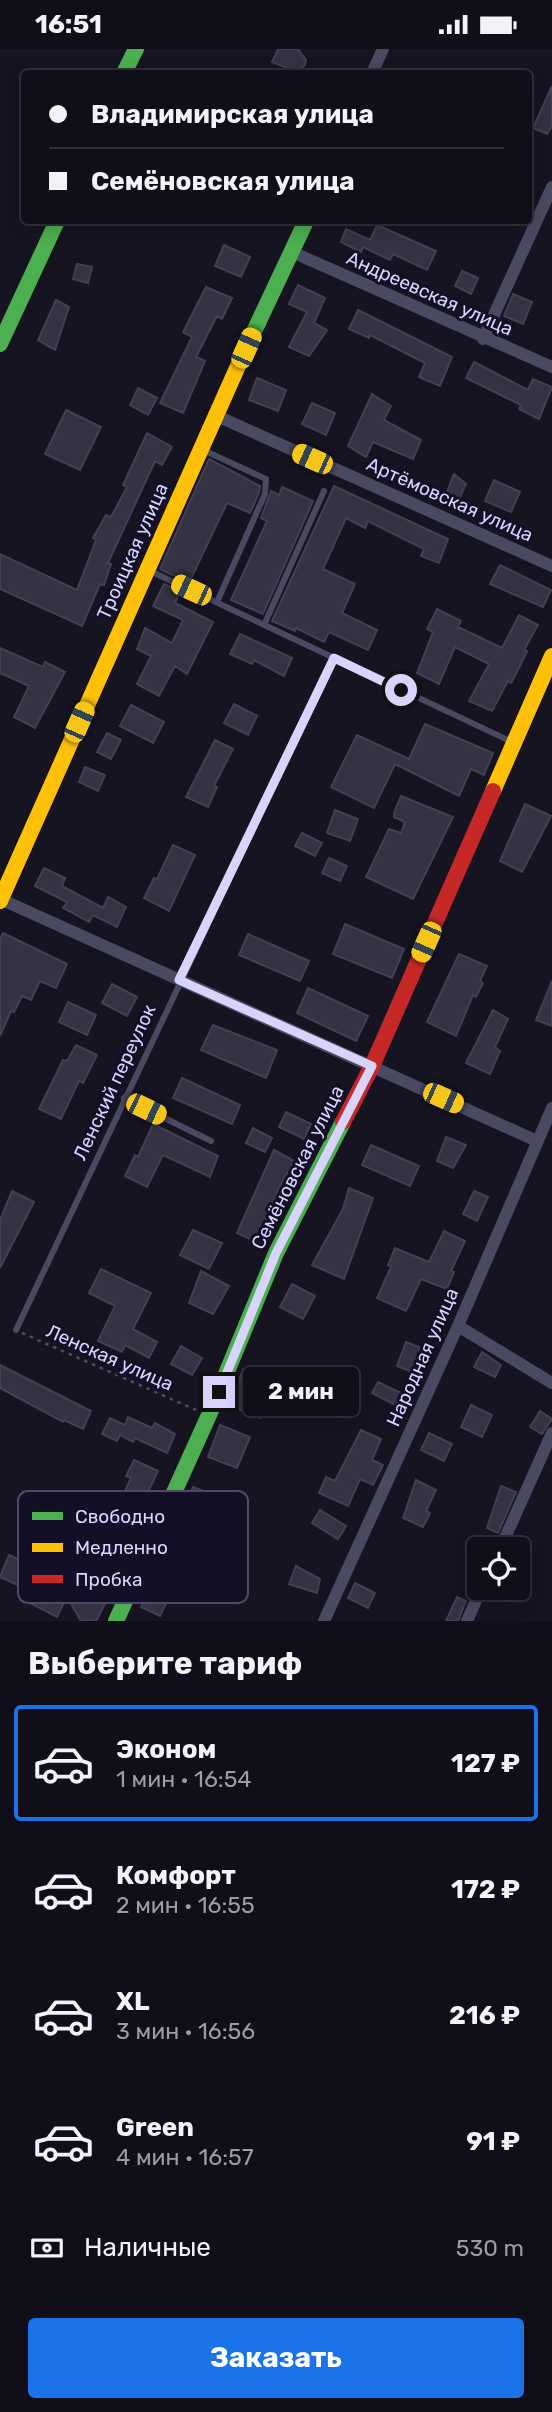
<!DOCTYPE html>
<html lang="ru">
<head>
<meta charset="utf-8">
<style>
	body { margin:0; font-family:Rubik,sans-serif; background:#1e1d26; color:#f1f3f6; height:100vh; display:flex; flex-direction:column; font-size:26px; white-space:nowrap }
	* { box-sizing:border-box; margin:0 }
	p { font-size:23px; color:#9c9ca2 }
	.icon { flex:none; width:38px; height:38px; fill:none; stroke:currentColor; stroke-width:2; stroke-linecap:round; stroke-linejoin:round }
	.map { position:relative; height:1572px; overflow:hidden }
	.sheet { display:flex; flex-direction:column; background:#100f19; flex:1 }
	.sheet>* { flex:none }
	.banner { position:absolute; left:21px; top:21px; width:511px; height:154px; border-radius:7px; box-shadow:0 4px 18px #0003,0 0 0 2px #302f38; display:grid; align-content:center; height:154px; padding:0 28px; background:#100f19 }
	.tools { position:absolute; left:467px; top:1488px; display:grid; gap:14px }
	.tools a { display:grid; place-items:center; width:63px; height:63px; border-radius:7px; background:#100f19; box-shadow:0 4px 18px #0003,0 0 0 2px #302f38; font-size:35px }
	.end { position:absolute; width:32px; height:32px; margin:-16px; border:9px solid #d9d4ff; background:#111; box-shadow:0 0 0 4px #111 }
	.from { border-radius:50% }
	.bubble { position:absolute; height:49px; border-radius:7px; background:#100f19; box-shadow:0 4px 18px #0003,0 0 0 2px #302f38; font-size:23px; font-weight:700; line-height:49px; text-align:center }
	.car { position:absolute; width:21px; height:42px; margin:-21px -10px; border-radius:9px; box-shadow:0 0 5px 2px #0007; background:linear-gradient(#f5c518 24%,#345 0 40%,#f5c518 0 76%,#345 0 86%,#f5c518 0) }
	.banner b { display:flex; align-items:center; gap:24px; height:66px; font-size:26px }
	.banner b+b { border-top:2px solid #302f38 }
	.banner i { width:18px; height:18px; background:#f1f3f6 }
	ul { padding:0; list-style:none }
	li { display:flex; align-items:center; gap:21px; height:116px; margin:0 14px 10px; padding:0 14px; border:4px solid transparent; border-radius:7px }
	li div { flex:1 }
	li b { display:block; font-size:26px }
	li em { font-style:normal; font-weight:700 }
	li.active { border-color:#1a73e8 }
	li>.icon { width:63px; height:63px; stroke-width:1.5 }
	h2 { padding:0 28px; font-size:32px; line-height:84px }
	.pay { display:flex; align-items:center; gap:18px; height:77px; padding:0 28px; font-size:26px }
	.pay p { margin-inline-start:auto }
	.primary-button { display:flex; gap:14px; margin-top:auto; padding:14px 28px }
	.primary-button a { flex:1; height:80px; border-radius:7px; background:#1a73e8; color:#fff; font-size:28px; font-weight:700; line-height:80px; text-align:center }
	.status { display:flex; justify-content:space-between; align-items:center; height:49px; padding:0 35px; background:#100f19; direction:ltr }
	.status svg { height:19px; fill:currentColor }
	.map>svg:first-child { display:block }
	.building { fill:#343243; stroke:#433f54; stroke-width:2 }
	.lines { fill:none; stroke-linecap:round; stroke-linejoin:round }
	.path { stroke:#44505f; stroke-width:2.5; stroke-dasharray:3.5 5; stroke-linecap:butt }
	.lane { stroke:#4a4962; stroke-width:6 }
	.street { stroke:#4a4962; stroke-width:12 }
	.fast { stroke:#4caf50; stroke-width:16 }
	.slow { stroke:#ffc107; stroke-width:16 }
	.jam { stroke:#c62828; stroke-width:16 }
	.route { stroke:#d9d4ff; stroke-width:9 }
	.labels { text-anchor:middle; stroke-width:6; stroke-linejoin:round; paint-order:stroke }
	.street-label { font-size:19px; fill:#d9d4ff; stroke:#130f26 }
	.key { fill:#130f26; stroke:#4e4a67; stroke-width:2 }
	.key-label { font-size:19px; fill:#d9d4ff }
</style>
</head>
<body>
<div class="status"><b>16:51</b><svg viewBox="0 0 49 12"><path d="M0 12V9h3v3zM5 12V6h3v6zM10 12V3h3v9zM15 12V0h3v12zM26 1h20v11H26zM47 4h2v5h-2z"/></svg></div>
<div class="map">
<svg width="552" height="1572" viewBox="0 0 552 1572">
	<rect width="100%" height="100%" fill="#161421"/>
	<path class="building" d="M278 0H298L306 11 305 16 297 23 272 13Z
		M552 37V77L547 85 533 79Z
		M377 176 436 202 427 221 393 205 390 211 363 198 361 203 341 193 346 180 370 191Z
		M224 196 250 208 241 228 215 217Z
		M77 215 92 218 88 234 73 230Z
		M462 222 478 229 471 245 455 237Z
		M298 236 325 249 314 274 327 281 309 307 289 298 307 263 289 255Z
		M206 238 232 249 222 270 217 267 196 308 205 312 183 364 160 354 192 288 183 283Z
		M513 245 532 253 523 275 504 267Z
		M56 251 69 258 55 301 38 291Z
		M358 261 452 308 440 337 419 328 425 314 370 286 369 289 349 280Z
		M474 313 528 341 533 330 552 338 539 370 519 360 521 356 466 329Z
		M257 329 286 341 278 362 249 351Z
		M138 339 157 349 148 366 130 356Z
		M372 345 391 357 384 371 421 391 413 410 373 393 366 408 348 397Z
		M312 354 335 364 326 386 302 375Z
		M66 361 101 378 80 421 45 405Z
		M147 384 172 398 162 416 155 412 108 514 111 515 104 536 100 535 82 577 0 540V505L77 541 96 491 93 489 106 466 111 468 127 438 123 436Z
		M209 410 260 437 259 444 250 464 227 454 189 534 160 520Z
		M454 425 466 435 459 450 447 443Z
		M494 431 520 443 511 463 485 452Z
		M334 437 448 490 439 514 421 507 424 500 368 472 365 479 346 469 323 520 355 535 342 564 377 581 368 601 329 583 324 593 296 579 295 582 272 572Z
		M282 438 313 452 263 565 231 551 267 472 261 469 271 442 279 446Z
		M500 516 551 541 543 558 490 535Z
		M164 535 180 543 175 554 213 573 187 625 175 617 159 647 137 635 151 607 137 600 145 579 172 594 183 571 153 557Z
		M437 560 461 572 458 578 502 599 519 566 538 576 524 601 527 602 520 617 511 634 508 632 492 662 469 652 489 615 455 598 439 635 417 624 433 583 427 580Z
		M240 585 292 609 284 627 254 611 252 615 230 605Z
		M0 599 43 618 45 613 65 623 35 679 14 668 29 637 0 624Z
		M234 655 257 667 248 686 224 674Z
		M131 656 164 673 153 694 120 677Z
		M425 675 493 704 484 726 471 720 459 747 395 715 374 759 331 738 357 686 409 710Z
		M107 684 121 691 111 710 97 703Z
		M215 691 233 700 214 737 217 738 208 758 186 748Z
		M85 718 105 726 98 742 79 733Z
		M401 747 453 768 413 850 366 828 389 780 401 784 405 773 394 768V764Z
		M525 755 551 767 522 823 500 812Z
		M335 761 358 770 350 792 327 784Z
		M302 784 322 794 315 807 295 797Z
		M173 796 195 806 169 862 144 849 154 829 157 830Z
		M329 809 347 817 340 832 322 824Z
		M44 819 65 829 62 837 103 859 108 848 126 858 117 878 93 866 89 873 63 859 67 853 35 837Z
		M345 875 404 900 392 929 333 905Z
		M3 884 67 915 56 939 40 932 31 951 22 947 14 963 11 962 0 987V890Z
		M248 885 309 912 300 932 239 906Z
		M459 905 487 917 480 932 483 934 476 948 473 946 456 987 427 973Z
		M552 932V977L536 971Z
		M112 935 137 948 127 967 102 954Z
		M308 939 368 967 356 992 297 964Z
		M68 953 96 966 87 986 59 973Z
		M493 961 508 970 495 998 500 1002 490 1025 466 1014Z
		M213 976 277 1001 266 1029 201 1001Z
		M76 996 97 1006 83 1034 79 1032 61 1070 39 1060 63 1011 67 1012Z
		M182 1029 240 1056 232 1075 173 1049Z
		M286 1063 311 1075 304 1090 279 1078Z
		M153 1075 218 1107 210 1128 163 1106 147 1138 125 1127 135 1106 138 1108Z
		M253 1079 272 1089 265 1103 246 1094Z
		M446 1088 466 1096 453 1119 437 1112Z
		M371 1096 419 1117 410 1137 362 1116Z
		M274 1101 294 1112 278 1141 257 1193 237 1184Z
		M349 1139 373 1149 344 1230 312 1216 343 1160Z
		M12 1142 34 1153 0 1219V1171Z
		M474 1142 488 1148 477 1172 463 1165Z
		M193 1181 222 1194 209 1220 180 1206Z
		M444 1182 465 1192 451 1222 454 1223 447 1240 421 1230 406 1262 377 1249 391 1218 388 1216 395 1199 429 1213Z
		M101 1220 151 1244 133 1280 157 1293 149 1309 125 1296 122 1303 98 1292 115 1257 89 1244Z
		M201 1222 229 1237 213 1265 189 1254Z
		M292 1235 315 1247 303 1270 280 1258Z
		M406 1293 424 1300 415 1324 397 1317Z
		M181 1297 202 1309 192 1326 171 1315Z
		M482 1303 501 1316 495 1328 474 1318Z
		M0 1316 91 1362 83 1380 64 1371 63 1373 0 1339Z
		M243 1321 275 1335 260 1369 228 1356Z
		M378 1333 401 1344 395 1356 372 1344Z
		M471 1356 492 1366 482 1388 461 1378Z
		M540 1362 552 1370 542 1385 530 1378Z
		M128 1368 152 1379 155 1374 175 1385 167 1404 135 1389 133 1393 120 1386 117 1392 102 1385 110 1369 125 1376Z
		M220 1376 250 1388 237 1419 208 1408Z
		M361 1381 381 1390 372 1411 383 1416 373 1436 360 1430 348 1457 319 1444 326 1428 335 1432Z
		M429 1384 452 1395 444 1412 421 1401Z
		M134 1411 158 1422 118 1506 99 1498 131 1429 126 1427Z
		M416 1431 436 1441 426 1462 430 1464 423 1478 403 1469Z
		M501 1437 516 1443 498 1484 487 1479Z
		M193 1438 226 1451 214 1480 181 1466Z
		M320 1461 346 1477 338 1490 312 1474Z
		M9 1506 37 1519 31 1530 67 1547 57 1568 26 1552 31 1542 0 1528Z
		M296 1517 320 1530 317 1544 289 1535Z
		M355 1534 375 1544 368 1559 348 1549Z
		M153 1535 171 1544 160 1567 141 1558Z
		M86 1544 105 1555 96 1572H81L67 1548 81 1554Z
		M457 1548 466 1552 458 1572H446Z"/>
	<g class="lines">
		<path class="path" d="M22 1284 196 1361"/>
		<path class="lane" d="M203 401 266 430 265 445 217 553
			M148 521 512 693
			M264 576 324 442
			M124 1049 211 1092
			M16 1281 334 609"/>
		<path class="street" d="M372 24 383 0
			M292 203 552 318
			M483 290 552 138
			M217 367 552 517
			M0 850 537 1092
			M458 1277 552 1334
			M500 1500 552 1384
			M324 1572 458 1277 552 1059
			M467 1572 482 1538"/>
		<path class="fast" d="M124 24 136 0
			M0 295 57 172
			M242 308 306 172
			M116 1572 209 1366 276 1204 343 1073"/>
		<path class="slow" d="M493 742 552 607
			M0 852 242 308"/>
		<path class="jam" d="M343 1073 372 1017 493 742"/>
	</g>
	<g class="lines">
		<path class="route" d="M219 1343 276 1204 372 1017 179 931 334 609 401 641"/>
	</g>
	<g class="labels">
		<g class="street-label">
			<text transform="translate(430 244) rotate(24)" y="7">Андреевская улица</text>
			<text transform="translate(450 450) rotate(24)" y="7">Артёмовская улица</text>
			<text transform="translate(132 502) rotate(-66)" y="7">Троицкая улица</text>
			<text transform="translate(114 1033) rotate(-65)" y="7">Ленский переулок</text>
			<text transform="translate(297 1118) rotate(-63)" y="7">Семёновская улица</text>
			<text transform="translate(110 1308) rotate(24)" y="7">Ленская улица</text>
			<text transform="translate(422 1308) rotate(-66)" y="7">Народная улица</text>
		</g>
	</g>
	<rect x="18" y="1442" width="230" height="112" rx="10" class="key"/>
	<rect x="32" y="1463" width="31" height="8" fill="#4caf50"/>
	<rect x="32" y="1494" width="31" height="9" fill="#ffc107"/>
	<rect x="32" y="1526" width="31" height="8" fill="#c62828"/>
	<g class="key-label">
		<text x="75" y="1474">Свободно</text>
		<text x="75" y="1505">Медленно</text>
		<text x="75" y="1537">Пробка</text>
	</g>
</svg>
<div class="tools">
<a><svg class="icon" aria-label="locate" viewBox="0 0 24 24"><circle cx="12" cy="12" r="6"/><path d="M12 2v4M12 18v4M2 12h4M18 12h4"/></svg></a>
</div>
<i class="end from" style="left:401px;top:641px"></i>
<i class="end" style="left:219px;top:1343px"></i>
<div class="bubble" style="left:243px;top:1318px;width:116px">2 мин</div>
<i class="car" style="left:246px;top:299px;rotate:24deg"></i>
<i class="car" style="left:312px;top:410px;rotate:294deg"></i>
<i class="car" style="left:191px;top:541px;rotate:295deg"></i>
<i class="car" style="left:79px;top:673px;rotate:24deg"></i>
<i class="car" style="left:426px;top:893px;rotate:204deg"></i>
<i class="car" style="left:443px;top:1049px;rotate:114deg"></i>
<i class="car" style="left:146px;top:1060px;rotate:116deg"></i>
<div class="banner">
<b><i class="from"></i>Владимирская улица</b>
<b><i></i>Семёновская улица</b>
</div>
</div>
<section class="sheet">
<h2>Выберите тариф</h2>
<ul>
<li class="active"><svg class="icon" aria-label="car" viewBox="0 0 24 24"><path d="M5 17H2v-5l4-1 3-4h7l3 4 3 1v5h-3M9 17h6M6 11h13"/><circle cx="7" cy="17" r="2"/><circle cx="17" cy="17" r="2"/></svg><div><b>Эконом</b><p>1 мин · 16:54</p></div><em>127 ₽</em></li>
<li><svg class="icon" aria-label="car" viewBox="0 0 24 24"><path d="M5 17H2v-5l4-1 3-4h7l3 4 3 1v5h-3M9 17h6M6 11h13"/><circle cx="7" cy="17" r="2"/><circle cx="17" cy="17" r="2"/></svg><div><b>Комфорт</b><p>2 мин · 16:55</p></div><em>172 ₽</em></li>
<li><svg class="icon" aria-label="car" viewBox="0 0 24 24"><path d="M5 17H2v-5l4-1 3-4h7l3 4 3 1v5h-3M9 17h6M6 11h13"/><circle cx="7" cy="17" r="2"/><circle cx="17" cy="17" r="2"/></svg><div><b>XL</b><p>3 мин · 16:56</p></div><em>216 ₽</em></li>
<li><svg class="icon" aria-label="car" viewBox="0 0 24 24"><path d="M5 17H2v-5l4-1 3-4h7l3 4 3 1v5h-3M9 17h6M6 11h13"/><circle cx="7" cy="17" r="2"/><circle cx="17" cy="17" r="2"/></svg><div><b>Green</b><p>4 мин · 16:57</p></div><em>91 ₽</em></li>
</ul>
<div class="pay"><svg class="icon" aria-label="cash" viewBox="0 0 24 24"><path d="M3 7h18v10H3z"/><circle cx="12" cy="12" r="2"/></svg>Наличные<p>530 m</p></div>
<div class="primary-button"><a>Заказать</a></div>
</section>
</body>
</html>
